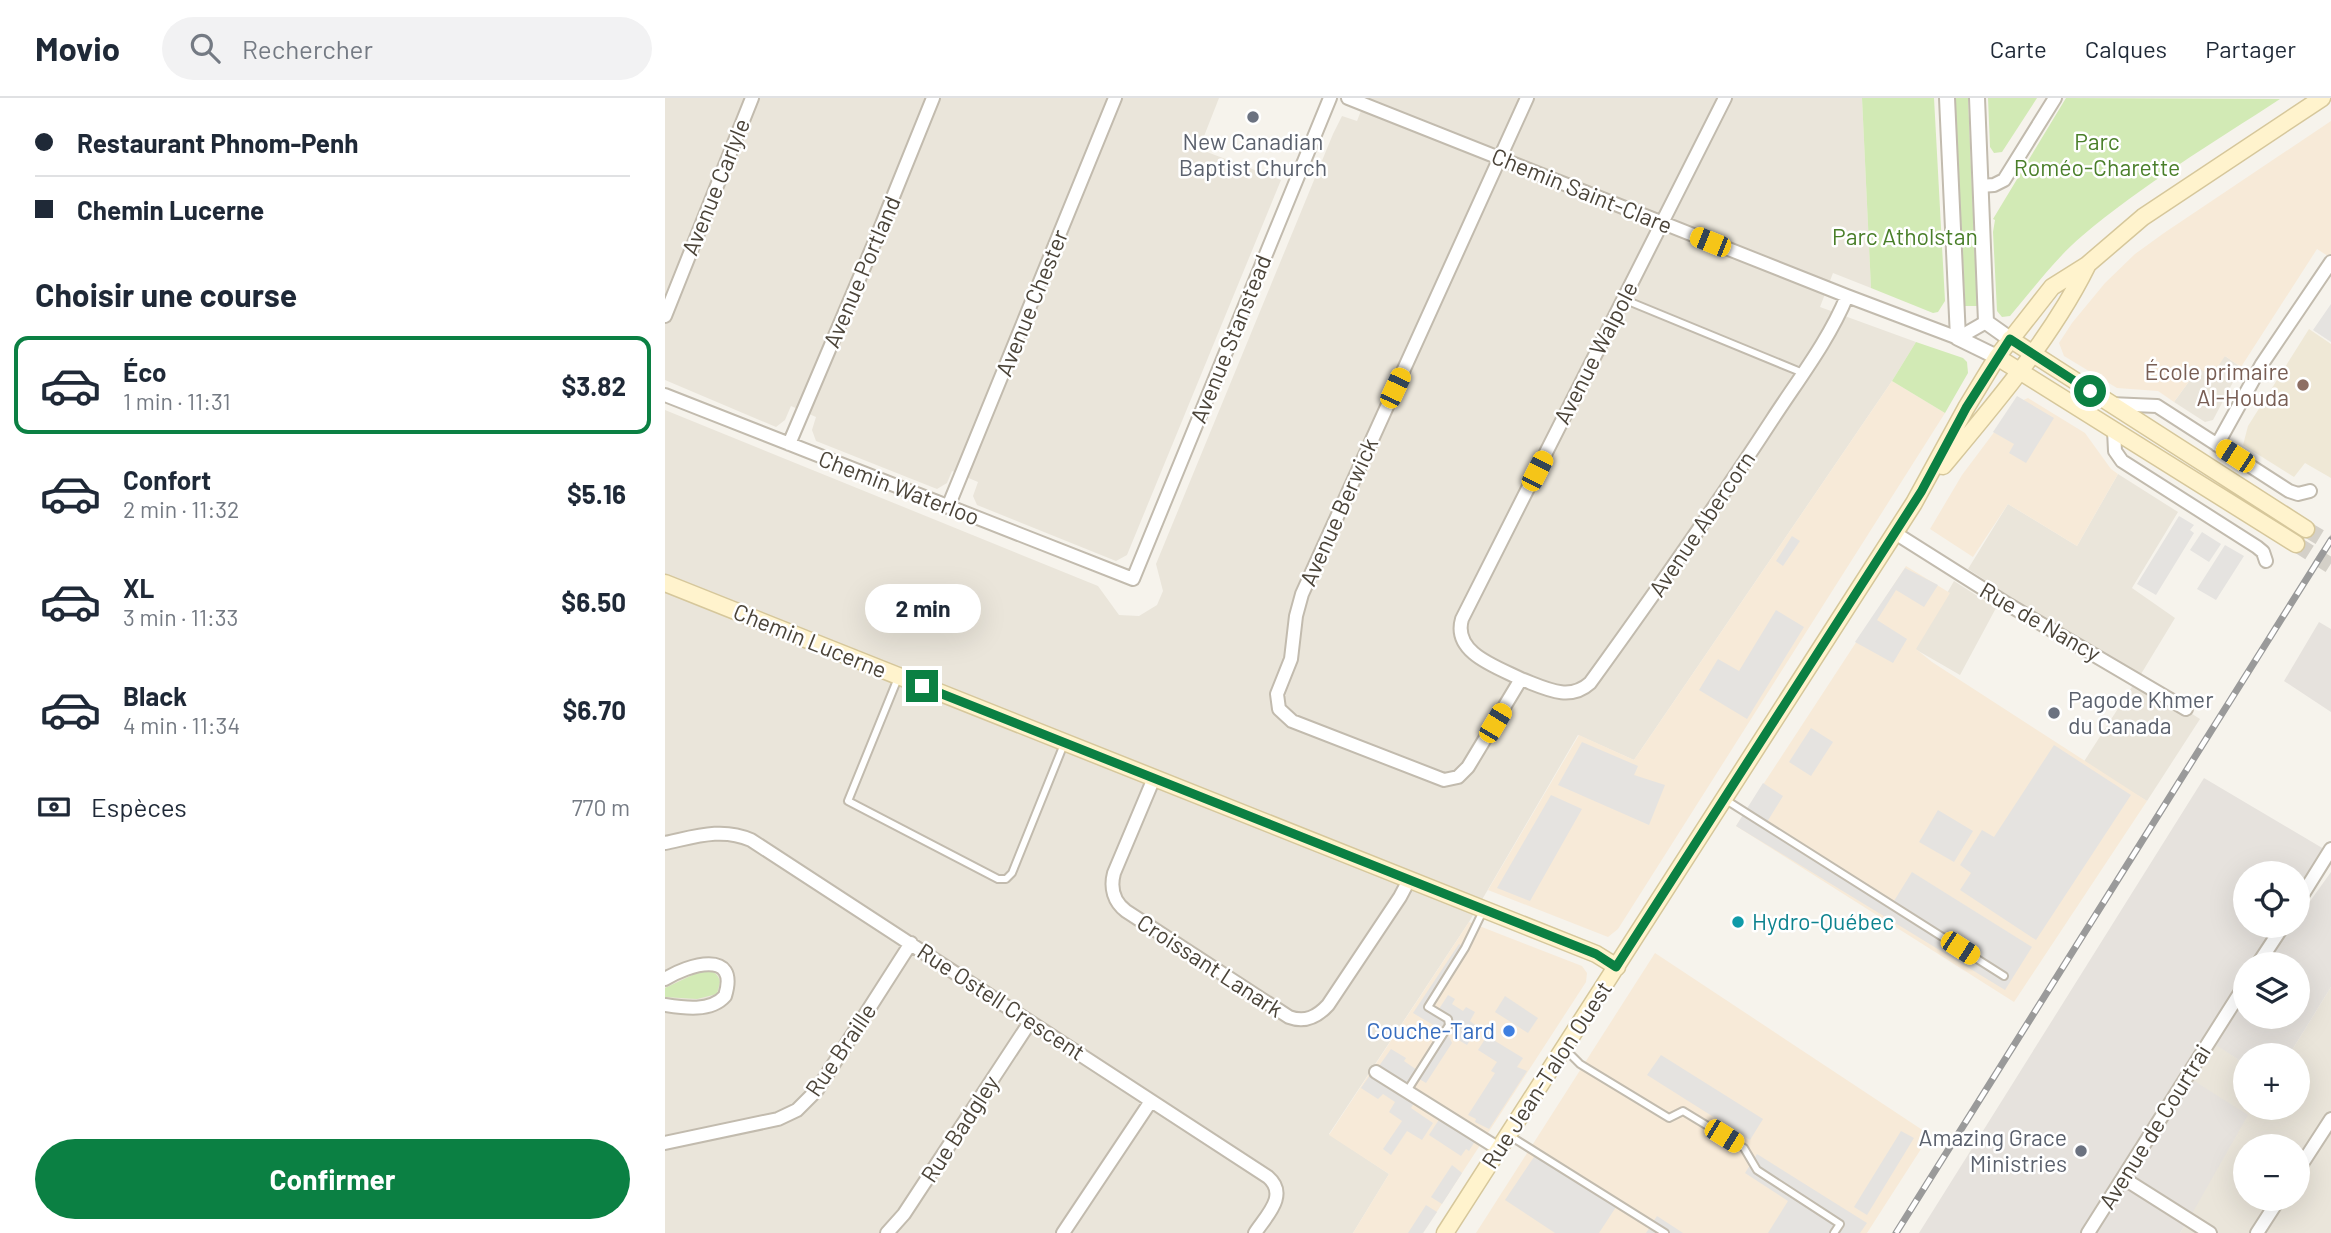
<!DOCTYPE html>
<html lang="fr">
<head>
<meta charset="utf-8">
<style>
	body { margin:0; font-family:Barlow,sans-serif; background:#f2f2f3; color:#1f2937; height:100vh; display:flex; flex-direction:column; font-size:26px; white-space:nowrap }
	* { box-sizing:border-box; margin:0 }
	p { font-size:23px; color:#747a83 }
	.icon { flex:none; width:38px; height:38px; fill:none; stroke:currentColor; stroke-width:2; stroke-linecap:round; stroke-linejoin:round }
	.map { position:relative; flex:1; overflow:hidden }
	.drawer { display:flex; flex-direction:column; background:#fff; width:665px }
	.drawer>* { flex:none }
	.guide { display:grid; align-content:center; height:154px; padding:0 35px; background:#fff }
	.buttons { position:absolute; left:1568px; top:763px; display:grid; gap:14px }
	.buttons a { display:grid; place-items:center; width:77px; height:77px; border-radius:50%; background:#fff; box-shadow:0 7px 28px #0002; font-size:35px }
	.end { position:absolute; width:32px; height:32px; margin:-16px; border:9px solid #0b8043; background:#fff; box-shadow:0 0 0 4px #fff }
	.from { border-radius:50% }
	.bubble { position:absolute; height:49px; border-radius:24px; background:#fff; box-shadow:0 7px 28px #0002; font-size:23px; font-weight:700; line-height:49px; text-align:center }
	.car { position:absolute; width:21px; height:42px; margin:-21px -10px; border-radius:9px; box-shadow:0 0 5px 2px #0007; background:linear-gradient(#f5c518 24%,#345 0 40%,#f5c518 0 76%,#345 0 86%,#f5c518 0) }
	.guide b { display:flex; align-items:center; gap:24px; height:66px; font-size:26px }
	.guide b+b { border-top:2px solid #e0e1e3 }
	.guide i { width:18px; height:18px; background:#1f2937 }
	ul { padding:0; list-style:none }
	li { display:flex; align-items:center; gap:21px; height:98px; margin:0 14px 10px; padding:0 21px; border:4px solid transparent; border-radius:14px }
	li div { flex:1 }
	li b { display:block; font-size:26px }
	li em { font-style:normal; font-weight:700 }
	li.current { border-color:#0b8043 }
	li>.icon { width:63px; height:63px; stroke-width:1.5 }
	h2 { padding:0 35px; font-size:32px; line-height:84px }
	.pay { display:flex; align-items:center; gap:18px; height:77px; padding:0 35px; font-size:26px }
	.pay p { margin-inline-start:auto }
	.primary-button { display:flex; gap:14px; margin-top:auto; padding:14px 35px }
	.primary-button a { flex:1; height:80px; border-radius:42px; background:#0b8043; color:#fff; font-size:28px; font-weight:700; line-height:80px; text-align:center }
	header { display:flex; align-items:center; gap:42px; box-sizing:border-box; height:98px; padding:0 35px; background:#fff; border-bottom:2px solid #e0e1e3 }
	header strong { font-size:33px }
	nav { display:flex; gap:38px; margin-inline-start:auto; font-size:24px }
	.search { width:490px; height:63px; background:#f2f2f3; display:flex; align-items:center; gap:18px; box-sizing:border-box; padding:0 24px; border-radius:38px; color:#747a83; font-size:26px }
	main { display:flex; flex:1; min-height:0 }
	.map>svg:first-child { display:block }
	.residential { fill:#eae5da; fill-rule:evenodd }
	.commercial { fill:#f7ead8 }
	.industrial { fill:#e6e2dd }
	.education { fill:#efe8d6 }
	.green { fill:#d2eab5 }
	.parking { fill:#e5e3e0 }
	.lines { fill:none; stroke-linecap:round; stroke-linejoin:round }
	.secondary-tunnel { stroke:#d4d0c8; stroke-width:16; stroke-dasharray:16 8; stroke-linecap:butt }
	.service-casing { stroke:#c2bbae; stroke-width:10 }
	.minor-casing { stroke:#c2bbae; stroke-width:16 }
	.tertiary-casing { stroke:#c2bbae; stroke-width:18 }
	.secondary-casing { stroke:#d6c79b; stroke-width:19 }
	.service { stroke:#fff; stroke-width:6 }
	.minor { stroke:#fff; stroke-width:12 }
	.tertiary { stroke:#fff; stroke-width:14 }
	.secondary { stroke:#fff3cd; stroke-width:16 }
	.rail-casing { stroke:#9a9a9a; stroke-width:7 }
	.rail { stroke:#fff; stroke-width:4.5; stroke-dasharray:13; stroke-linecap:butt }
	.route { stroke:#0b8043; stroke-width:9 }
	.worship-dot { fill:#6b7280; stroke:#fff; stroke-width:2.5 }
	.education-dot { fill:#8d6e63; stroke:#fff; stroke-width:2.5 }
	.culture-dot { fill:#0f9aa8; stroke:#fff; stroke-width:2.5 }
	.shop-dot { fill:#3f7fe0; stroke:#fff; stroke-width:2.5 }
	.labels { text-anchor:middle; stroke-width:5; stroke-linejoin:round; paint-order:stroke }
	.worship-label { font-size:23px; fill:#5b616d; stroke:#fff }
	.park-label { font-size:23px; fill:#4a7f2a; stroke:#fff }
	.street-label { font-size:23px; fill:#4b4439; stroke:#fff }
	.education-label { font-size:23px; fill:#785e54; stroke:#fff; text-anchor:end }
	.culture-label { font-size:23px; fill:#0d838f; stroke:#fff; text-anchor:start }
	.shop-label { font-size:23px; fill:#366cbe; stroke:#fff; text-anchor:end }
</style>
</head>
<body>
<header>
<strong>Movio</strong>
<div class="search"><svg class="icon" aria-label="search" viewBox="0 0 24 24"><circle cx="10" cy="10" r="6"/><path d="M15 15l6 6"/></svg>Rechercher</div>
<nav><a>Carte</a><a>Calques</a><a>Partager</a></nav>
</header>
<main>
<section class="drawer">
<div class="guide">
<b><i class="from"></i>Restaurant Phnom-Penh</b>
<b><i></i>Chemin Lucerne</b>
</div>
<h2>Choisir une course</h2>
<ul>
<li class="current"><svg class="icon" aria-label="car" viewBox="0 0 24 24"><path d="M5 17H2v-5l4-1 3-4h7l3 4 3 1v5h-3M9 17h6M6 11h13"/><circle cx="7" cy="17" r="2"/><circle cx="17" cy="17" r="2"/></svg><div><b>Éco</b><p>1 min · 11:31</p></div><em>$3.82</em></li>
<li><svg class="icon" aria-label="car" viewBox="0 0 24 24"><path d="M5 17H2v-5l4-1 3-4h7l3 4 3 1v5h-3M9 17h6M6 11h13"/><circle cx="7" cy="17" r="2"/><circle cx="17" cy="17" r="2"/></svg><div><b>Confort</b><p>2 min · 11:32</p></div><em>$5.16</em></li>
<li><svg class="icon" aria-label="car" viewBox="0 0 24 24"><path d="M5 17H2v-5l4-1 3-4h7l3 4 3 1v5h-3M9 17h6M6 11h13"/><circle cx="7" cy="17" r="2"/><circle cx="17" cy="17" r="2"/></svg><div><b>XL</b><p>3 min · 11:33</p></div><em>$6.50</em></li>
<li><svg class="icon" aria-label="car" viewBox="0 0 24 24"><path d="M5 17H2v-5l4-1 3-4h7l3 4 3 1v5h-3M9 17h6M6 11h13"/><circle cx="7" cy="17" r="2"/><circle cx="17" cy="17" r="2"/></svg><div><b>Black</b><p>4 min · 11:34</p></div><em>$6.70</em></li>
</ul>
<div class="pay"><svg class="icon" aria-label="cash" viewBox="0 0 24 24"><path d="M3 7h18v10H3z"/><circle cx="12" cy="12" r="2"/></svg>Espèces<p>770 m</p></div>
<div class="primary-button"><a>Confirmer</a></div>
</section>
<div class="map">
<svg width="1666" height="1135" viewBox="0 0 1666 1135">
	<rect width="100%" height="100%" fill="#f6f3ec"/>
	<path class="residential" d="M0 0H554L534 51 616 82 462 457 451 463 312 407 308 398 313 384 287 373 282 385 272 391 151 343 147 332 151 319 126 308 120 322 111 329 0 282Z
		M701 0H1197L1206 190 1168 175 1155 209 1251 244 1227 283 969 662 913 637 804 824 664 1036 724 1076 688 1135H0V312L433 488 454 517 474 518 492 507 498 493 491 466 668 36 677 18 692 23Z
		M1560 258 1576 269 1548 322 1540 324 1509 304 1533 271Z
		M1453 376 1513 414 1467 490 1510 520 1473 581 1535 621 1482 703 1418 665 1472 581 1303 471 1343 406 1412 448Z
		M1289 483 1331 510 1295 577 1250 551Z
		M1666 889V1135H1515L1524 1121 1522 978 1545 942 1580 966V1010H1633V957H1624ZM1580 1048H1633V1101H1580Z"/>
	<path class="commercial" d="M1666 23V160L1652 151 1576 269 1560 258 1548 276 1533 271 1509 304 1493 293 1452 290 1399 258 1394 245 1407 225 1440 185 1470 156 1499 135Z
		M1227 283 1280 315 953 831 943 839 823 792 914 637 969 662Z
		M1363 300 1420 335 1446 371 1453 376 1412 448 1343 406 1308 459 1265 431 1297 377 1342 317 1354 304Z
		M1241 468 1285 495 1251 551 1267 564 1482 703 1349 904 1071 728Z
		M804 824 917 868 922 875 921 884 758 1135H688L724 1076 664 1037Z
		M990 855 1265 1037 1202 1135H811Z"/>
	<path class="industrial" d="M1654 524 1666 531V614L1619 583Z
		M1539 680 1664 754 1633 804V775H1580V828H1618L1593 866H1580V919H1633V866H1599L1627 828H1633V820L1666 774V889L1624 957H1580V966L1545 943 1523 979 1583 1017 1524 1121 1515 1135H1254Z"/>
	<path class="education" d="M1644 231 1666 246V380L1640 365 1629 379 1578 347 1583 328Z"/>
	<path class="green" d="M1197 0H1269L1280 203 1273 214 1268 215 1206 190Z
		M1290 0H1303L1312 208H1300V205Z
		M1323 0H1372L1337 54 1329 55 1325 49Z
		M1401 0 1615 1C1548 45 1477 87 1417 138 1389 162 1368 191 1345 218L1337 219 1332 213 1328 134 1330 122 1328 121Z
		M1251 244 1298 260 1302 264 1303 275 1280 315 1227 283Z
		M36 873C46 872 53 874 55 884L52 896 32 901 0 899V890Z"/>
	<path class="parking" d="M1666 206V244L1648 232Z
		M1352 298 1389 320 1361 365 1344 355 1349 346 1328 334Z
		M1514 418 1529 427 1525 432 1529 435 1491 497 1472 486Z
		M1537 434 1556 446 1544 464 1525 452Z
		M1127 438 1135 443 1118 468 1111 463Z
		M1560 447 1579 458 1551 502 1532 491Z
		M1240 470 1273 487 1259 509 1231 492 1212 522 1242 541 1228 565 1190 544Z
		M1111 512 1139 529 1082 621 1034 592 1053 561 1074 573Z
		M1146 630 1168 644 1146 678 1124 664Z
		M917 644 973 668 969 677 1000 687 984 727 893 687Z
		M1389 647 1466 697 1371 842 1295 792 1306 775 1295 767 1317 732 1329 739Z
		M1098 685 1118 698 1102 724 1229 803 1247 774 1367 849 1340 892 1071 728Z
		M886 697 917 711 865 803 832 790Z
		M1273 712 1308 733 1289 764 1254 744Z
		M794 846 800 850 763 909 772 914 783 897 790 901 787 906 798 913 801 909 810 914 805 923 813 929 802 947 790 940 782 930V922L775 931 748 915Z
		M840 898 873 920 863 935 830 914Z
		M781 932 787 945 761 985 751 979Z
		M822 938 858 960 852 969 862 973 824 1031 810 1024 811 1021 803 1017 830 975 826 973 832 964 813 952Z
		M726 951 741 960 739 963 752 972 743 986 714 968Z
		M996 957 1098 1021 1085 1042 982 977Z
		M705 977 749 1005 746 1010 768 1025 757 1042 742 1033 726 1057 718 1051 737 1023 724 1014 730 1004 718 996 713 1001 696 990Z
		M775 1020 810 1043 804 1053 801 1051 796 1058 764 1037Z
		M1236 1033 1249 1040 1202 1117 1189 1109Z
		M871 1056 951 1109 934 1135H890L840 1102Z
		M1092 1056 1202 1125 1195 1135H1103L1123 1103 1080 1075Z
		M787 1067 797 1075 777 1106 766 1099Z
		M761 1107 772 1114 758 1135H743Z
		M992 1118 1018 1135H981Z"/>
	<g class="lines">
		<path class="secondary-tunnel" d="M1641 431 1666 446
			M1631 446 1666 468"/>
		<defs>
			<path id="service" d="M958 201 1138 275
				M233 580 183 703 333 781H341L347 775 399 646
				M1061 702 1339 878
				M900 951 915 966 1004 1020 1018 1013 1079 1050 1092 1072 1175 1126 1169 1135
				M742 993 784 927 783 921 763 909 800 850 818 813
				M845 1038 1000 1135"/>
			<path id="minor" d="M683 0 1182 198 1293 240 1321 224
				M862 0 637 496 631 518 626 561 612 596 614 611 627 623 779 682 793 679 803 669 856 581C832 569 787 555 797 521L1060 0
				M1315 88 1329 87 1339 82 1390 0
				M0 218 87 0
				M0 297 468 481 665 0
				M1445 306 1492 308 1624 393 1633 396 1645 393
				M1449 332 1450 353 1457 363 1592 449 1598 454 1601 463
				M124 346 211 141 268 0
				M1552 347 1597 266 1666 164
				M283 409 450 0
				M1230 435 1344 507 1521 611
				M856 581C880 590 904 604 925 585 988 498 1049 411 1107 322 1133 282 1164 242 1182 198
				M489 680 449 775C445 790 449 804 461 813L624 919C640 925 652 919 663 907L735 799 744 782
				M0 745C29 739 57 729 86 742L603 1079C624 1097 601 1118 590 1135
				M1633 804 1666 751
				M1593 866 1618 828
				M0 881C22 867 75 850 60 898 46 914 19 910 0 907
				M711 974 834 1051
				M0 1045 113 1021 132 1012 152 992 246 845
				M1633 1072 1666 1021
				M1458 1080 1545 1135
				M222 1135 239 1116 365 924
				M398 1135 486 1003
				M1423 1135 1580 887
				M1592 1135 1614 1101"/>
			<path id="tertiary" d="M1282 0 1293 240 1332 259
				M1312 0 1321 224 1345 241"/>
			<path id="secondary" d="M1345 241 1641 431
				M1332 259 1631 446
				M1278 368C1329 307 1387 239 1422 168
				M0 485 931 856 952 869
				M780 1135 1249 405 1301 310 1332 259 1387 189 1422 167 1478 119 1657 0"/>
		</defs>
		<use href="#service" class="service-casing"/>
		<use href="#minor" class="minor-casing"/>
		<use href="#tertiary" class="tertiary-casing"/>
		<use href="#secondary" class="secondary-casing"/>
		<use href="#service" class="service"/>
		<use href="#minor" class="minor"/>
		<use href="#tertiary" class="tertiary"/>
		<use href="#secondary" class="secondary"/>
		<defs>
			<path id="rail" d="M1231 1135 1666 442"/>
		</defs>
		<use href="#rail" class="rail-casing"/>
		<use href="#rail" class="rail"/>
	</g>
	<g class="lines">
		<path class="route" d="M257 588 931 856 951 869 1256 394 1301 310 1345 241 1425 293"/>
	</g>
	<g class="worship-dot">
		<circle cx="588" cy="19" r="7"/>
		<circle cx="1389" cy="615" r="7"/>
		<circle cx="1416" cy="1053" r="7"/>
	</g>
	<circle class="education-dot" cx="1638" cy="287" r="7"/>
	<circle class="culture-dot" cx="1073" cy="824" r="7"/>
	<circle class="shop-dot" cx="844" cy="933" r="7"/>
	<g class="labels">
		<g class="worship-label">
			<text x="588" y="52">New Canadian<tspan x="588" dy="26">Baptist Church</tspan></text>
			<text x="1403" y="610" text-anchor="start">Pagode Khmer<tspan x="1403" dy="26">du Canada</tspan></text>
			<text x="1402" y="1048" text-anchor="end">Amazing Grace<tspan x="1402" dy="26">Ministries</tspan></text>
		</g>
		<g class="park-label">
			<text x="1432" y="52">Parc<tspan x="1432" dy="26">Roméo-Charette</tspan></text>
			<text x="1240" y="147">Parc Atholstan</text>
		</g>
		<g class="street-label">
			<text transform="translate(51 89) rotate(-68)" y="8">Avenue Carlyle</text>
			<text transform="translate(917 93) rotate(22)" y="8">Chemin Saint-Clare</text>
			<text transform="translate(197 174) rotate(-67)" y="8">Avenue Portland</text>
			<text transform="translate(367 205) rotate(-68)" y="8">Avenue Chester</text>
			<text transform="translate(566 241) rotate(-68)" y="8">Avenue Stanstead</text>
			<text transform="translate(931 255) rotate(-63)" y="8">Avenue Walpole</text>
			<text transform="translate(234 390) rotate(21)" y="8">Chemin Waterloo</text>
			<text transform="translate(674 414) rotate(-66)" y="8">Avenue Berwick</text>
			<text transform="translate(1037 426) rotate(-56)" y="8">Avenue Abercorn</text>
			<text transform="translate(1375 524) rotate(30)" y="8">Rue de Nancy</text>
			<text transform="translate(145 543) rotate(22)" y="8">Chemin Lucerne</text>
			<text transform="translate(545 868) rotate(33)" y="8">Croissant Lanark</text>
			<text transform="translate(336 904) rotate(33)" y="8">Rue Ostell Crescent</text>
			<text transform="translate(176 952) rotate(-56)" y="8">Rue Braille</text>
			<text transform="translate(882 977) rotate(-57)" y="8">Rue Jean-Talon Ouest</text>
			<text transform="translate(1490 1029) rotate(-58)" y="8">Avenue de Courtrai</text>
			<text transform="translate(295 1031) rotate(-57)" y="8">Rue Badgley</text>
		</g>
		<g class="education-label">
			<text x="1624" y="282">École primaire<tspan x="1624" dy="26">Al-Houda</tspan></text>
		</g>
		<g class="culture-label">
			<text x="1087" y="832">Hydro-Québec</text>
		</g>
		<g class="shop-label">
			<text x="830" y="941">Couche-Tard</text>
		</g>
	</g>
</svg>
<div class="buttons">
<a><svg class="icon" aria-label="locate" viewBox="0 0 24 24"><circle cx="12" cy="12" r="6"/><path d="M12 2v4M12 18v4M2 12h4M18 12h4"/></svg></a>
<a><svg class="icon" aria-label="layers" viewBox="0 0 24 24"><path d="M12 4l9 5-9 5-9-5zM3 14l9 5 9-5"/></svg></a>
<a>+</a>
<a>−</a>
</div>
<i class="end from" style="left:1425px;top:293px"></i>
<i class="end" style="left:257px;top:588px"></i>
<div class="bubble" style="left:200px;top:486px;width:116px">2 min</div>
<i class="car" style="left:1045px;top:144px;rotate:292deg"></i>
<i class="car" style="left:730px;top:290px;rotate:25deg"></i>
<i class="car" style="left:1570px;top:358px;rotate:303deg"></i>
<i class="car" style="left:872px;top:373px;rotate:27deg"></i>
<i class="car" style="left:830px;top:625px;rotate:31deg"></i>
<i class="car" style="left:1295px;top:850px;rotate:123deg"></i>
<i class="car" style="left:1059px;top:1038px;rotate:122deg"></i>
</div>
</main>
</body>
</html>
